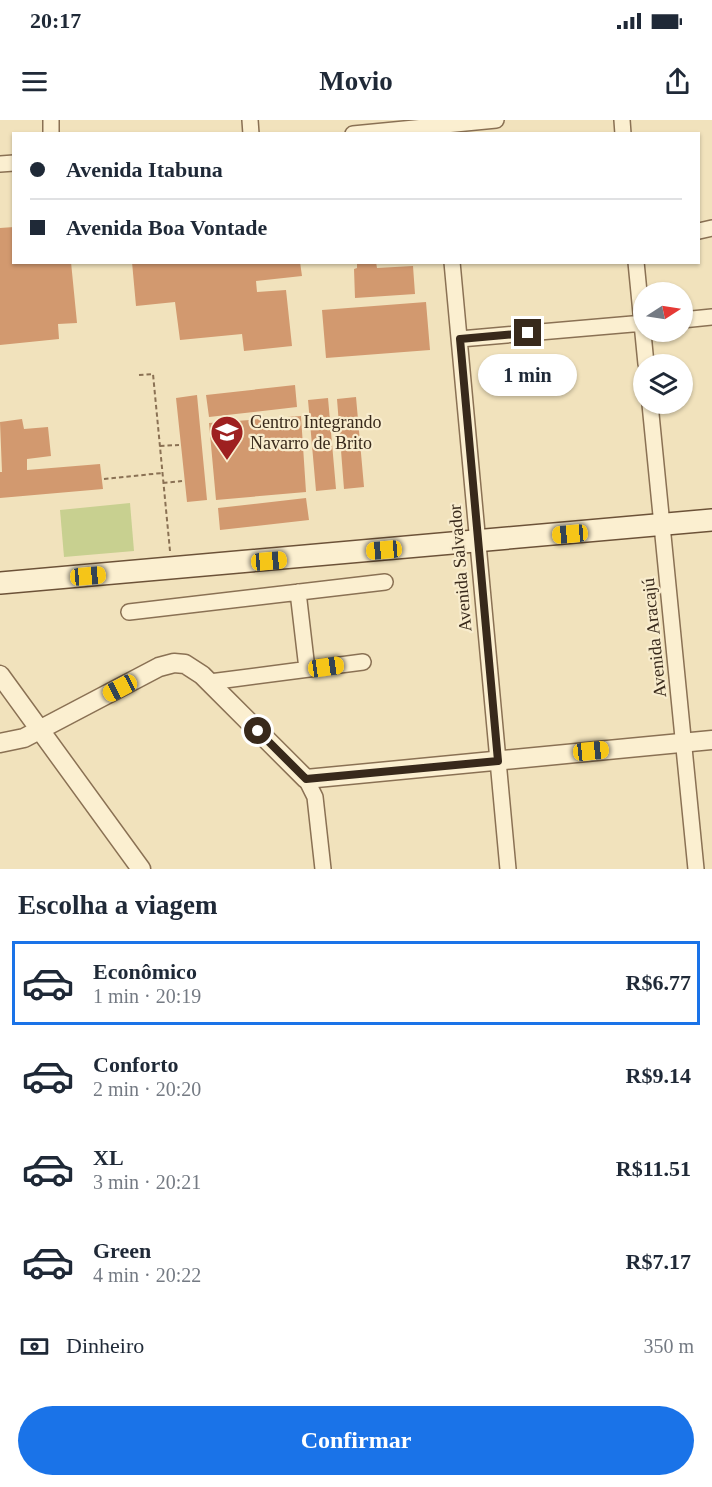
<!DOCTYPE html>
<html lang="pt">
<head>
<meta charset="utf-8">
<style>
	body { margin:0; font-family:"Times New Roman",serif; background:#f2f2f3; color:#1f2937; height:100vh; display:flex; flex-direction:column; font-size:22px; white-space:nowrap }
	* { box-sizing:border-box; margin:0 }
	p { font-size:20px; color:#747a83 }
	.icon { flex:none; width:33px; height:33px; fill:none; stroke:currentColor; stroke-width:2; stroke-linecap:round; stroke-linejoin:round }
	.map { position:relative; height:749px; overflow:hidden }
	.details { display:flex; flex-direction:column; background:#fff; flex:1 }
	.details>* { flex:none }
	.top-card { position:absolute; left:12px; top:12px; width:688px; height:132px; border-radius:0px; box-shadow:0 2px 4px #0004; display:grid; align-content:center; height:132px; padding:0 18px; background:#fff }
	.needle { width:39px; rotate:78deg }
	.tools { position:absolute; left:633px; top:162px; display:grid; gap:12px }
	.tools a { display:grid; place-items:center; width:60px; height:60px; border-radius:50%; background:#fff; box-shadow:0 2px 4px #0004; font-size:30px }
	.end { position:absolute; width:27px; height:27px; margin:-14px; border:8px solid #38291b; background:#fff; box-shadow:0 0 0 3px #fff }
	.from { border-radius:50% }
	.bubble { position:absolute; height:42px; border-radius:21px; background:#fff; box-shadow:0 2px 4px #0004; font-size:20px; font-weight:700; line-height:42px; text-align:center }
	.car { position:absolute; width:18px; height:36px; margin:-18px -9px; border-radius:8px; box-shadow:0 0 4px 2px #0007; background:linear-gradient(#f5c518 24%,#345 0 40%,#f5c518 0 76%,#345 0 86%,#f5c518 0) }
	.top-card b { display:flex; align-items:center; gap:21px; height:57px; font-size:22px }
	.top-card b+b { border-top:2px solid #e0e1e3 }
	.top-card i { width:15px; height:15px; background:#1f2937 }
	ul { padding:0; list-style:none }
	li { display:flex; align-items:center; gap:18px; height:84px; margin:0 12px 9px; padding:0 6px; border:3px solid transparent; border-radius:0px }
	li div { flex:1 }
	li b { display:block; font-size:22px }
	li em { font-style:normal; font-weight:700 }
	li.current { border-color:#1a73e8 }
	li>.icon { width:54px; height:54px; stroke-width:1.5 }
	h2 { padding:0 18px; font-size:27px; line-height:72px }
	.pay { display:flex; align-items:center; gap:15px; height:66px; padding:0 18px; font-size:22px }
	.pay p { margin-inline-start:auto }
	.action { display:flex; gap:12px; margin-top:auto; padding:12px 18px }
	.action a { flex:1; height:69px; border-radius:36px; background:#1a73e8; color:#fff; font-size:24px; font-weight:700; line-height:69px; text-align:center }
	.status { display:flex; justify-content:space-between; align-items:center; height:42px; padding:0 30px; background:#fff; direction:ltr }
	.status svg { height:16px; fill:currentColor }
	header { display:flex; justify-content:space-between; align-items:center; height:78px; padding:0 18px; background:#fff; font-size:27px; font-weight:700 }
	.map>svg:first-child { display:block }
	.green { fill:#c8d090 }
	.building { fill:#d2996f }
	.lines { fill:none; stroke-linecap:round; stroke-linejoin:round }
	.minor-casing { stroke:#8a7154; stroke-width:18 }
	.tertiary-casing { stroke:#8a7154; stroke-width:21 }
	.secondary-casing { stroke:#6c5238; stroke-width:24 }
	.path { stroke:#8a7154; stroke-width:2; stroke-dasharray:4.5 3; stroke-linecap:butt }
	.minor { stroke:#fbefd0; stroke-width:15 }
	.tertiary { stroke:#fbefd0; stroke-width:18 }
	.secondary { stroke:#fbefd0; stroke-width:21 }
	.route { stroke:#38291b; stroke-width:8 }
	.labels { text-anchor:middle; stroke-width:4.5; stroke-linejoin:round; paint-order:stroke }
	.poi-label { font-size:18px; fill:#38291b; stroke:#f8eccd; text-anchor:start }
	.street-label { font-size:18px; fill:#38291b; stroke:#f8eccd }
</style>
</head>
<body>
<div class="status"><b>20:17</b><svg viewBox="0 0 49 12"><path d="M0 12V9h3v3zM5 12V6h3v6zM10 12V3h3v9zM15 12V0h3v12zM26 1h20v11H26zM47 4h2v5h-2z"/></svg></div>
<header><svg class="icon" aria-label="menu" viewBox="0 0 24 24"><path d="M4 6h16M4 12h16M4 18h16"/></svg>Movio<svg class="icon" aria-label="share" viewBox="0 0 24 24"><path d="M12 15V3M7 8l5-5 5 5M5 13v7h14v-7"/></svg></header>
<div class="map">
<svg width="712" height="749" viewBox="0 0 712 749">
	<rect width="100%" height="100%" fill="#f1e2bc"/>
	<path class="green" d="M130 383 134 431 64 437 60 390Z"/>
	<path class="building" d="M14 107V142H71L77 203 58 204 59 219 0 225V108Z
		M132 142H300L302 156 256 161 257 172 286 170 292 226 244 231 242 214 180 220 175 182 136 186Z
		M357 142H376L377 148 413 146 415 174 355 178 354 149 357 148Z
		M426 182 430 230 326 238 322 190Z
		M295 265 297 287 209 297 206 275Z
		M197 275 207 380 187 382 176 278Z
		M356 277 364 367 344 369 337 279Z
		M328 278 336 369 316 371 308 280Z
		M301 296 306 372 216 380 209 303Z
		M22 299 24 309 48 307 51 336 27 339V350L100 344 103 369 0 378V352H2L0 302Z
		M306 378 309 400 220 410 218 388Z"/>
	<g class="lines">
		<defs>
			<path id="minor" d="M51 0V14
				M250 0 251 14
				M622 0 623 14
				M353 14 496 0
				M0 44 14 43
				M699 111 712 108
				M452 142 508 749
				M636 142 646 244
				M682 200 712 197
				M460 219 644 203
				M650 284 696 749
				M298 472 307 549
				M129 492 385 462
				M210 562 363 542
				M306 659 315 677 323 749"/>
			<path id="tertiary" d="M0 555 141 749
				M0 623 24 618 159 547 174 543 185 544 202 555 306 659 712 620"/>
			<path id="secondary" d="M0 463 712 400"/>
		</defs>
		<use href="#minor" class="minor-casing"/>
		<use href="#tertiary" class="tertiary-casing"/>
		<use href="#secondary" class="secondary-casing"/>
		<path class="path" d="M139 255 153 254 170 431
			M160 326 179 325
			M104 359 162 353
			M163 363 182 361"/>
		<use href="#minor" class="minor"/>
		<use href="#tertiary" class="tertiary"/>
		<use href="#secondary" class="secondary"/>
	</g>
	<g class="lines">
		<path class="route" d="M258 611 306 659 498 641 460 219 528 213"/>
	</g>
	<defs>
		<symbol id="school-pin" viewBox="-11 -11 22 30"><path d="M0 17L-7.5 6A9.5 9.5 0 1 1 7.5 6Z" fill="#9e2020" stroke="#f8eccd"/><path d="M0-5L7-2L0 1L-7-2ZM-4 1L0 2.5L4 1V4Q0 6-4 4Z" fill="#fff"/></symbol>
	</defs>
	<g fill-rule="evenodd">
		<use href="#school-pin" x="208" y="293" width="38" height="52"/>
	</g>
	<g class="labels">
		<g class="poi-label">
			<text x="250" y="308">Centro Integrando<tspan x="250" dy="21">Navarro de Brito</tspan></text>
		</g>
		<g class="street-label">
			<text transform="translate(460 448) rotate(-95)" y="6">Avenida Salvador</text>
			<text transform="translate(654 518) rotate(-96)" y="6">Avenida Aracajú</text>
		</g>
	</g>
</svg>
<div class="tools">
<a><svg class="needle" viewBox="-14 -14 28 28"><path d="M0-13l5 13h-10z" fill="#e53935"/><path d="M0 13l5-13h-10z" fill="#747a83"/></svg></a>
<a><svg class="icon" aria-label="layers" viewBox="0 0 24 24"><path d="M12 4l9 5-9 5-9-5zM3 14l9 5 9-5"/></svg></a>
</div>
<i class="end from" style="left:258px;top:611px"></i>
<i class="end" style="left:528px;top:213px"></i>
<div class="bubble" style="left:478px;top:234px;width:99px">1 min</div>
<i class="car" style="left:570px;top:414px;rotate:265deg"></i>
<i class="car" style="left:384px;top:430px;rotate:265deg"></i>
<i class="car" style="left:269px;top:441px;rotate:85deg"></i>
<i class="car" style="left:88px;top:456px;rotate:85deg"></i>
<i class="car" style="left:326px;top:547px;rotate:82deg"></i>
<i class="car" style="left:120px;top:568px;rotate:242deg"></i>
<i class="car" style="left:591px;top:631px;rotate:84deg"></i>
<div class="top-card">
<b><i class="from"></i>Avenida Itabuna</b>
<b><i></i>Avenida Boa Vontade</b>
</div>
</div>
<section class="details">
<h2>Escolha a viagem</h2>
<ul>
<li class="current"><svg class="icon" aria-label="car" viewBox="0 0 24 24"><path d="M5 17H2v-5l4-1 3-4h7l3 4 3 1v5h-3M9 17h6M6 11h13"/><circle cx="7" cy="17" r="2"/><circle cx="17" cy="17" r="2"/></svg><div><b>Econômico</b><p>1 min · 20:19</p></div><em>R$6.77</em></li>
<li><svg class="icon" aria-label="car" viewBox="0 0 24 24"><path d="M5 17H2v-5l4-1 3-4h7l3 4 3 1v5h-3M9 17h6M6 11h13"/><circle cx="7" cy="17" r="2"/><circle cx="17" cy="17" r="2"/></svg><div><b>Conforto</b><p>2 min · 20:20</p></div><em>R$9.14</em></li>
<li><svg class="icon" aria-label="car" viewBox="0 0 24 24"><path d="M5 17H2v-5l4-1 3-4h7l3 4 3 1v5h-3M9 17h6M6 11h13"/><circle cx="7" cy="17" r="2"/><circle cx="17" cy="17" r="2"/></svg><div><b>XL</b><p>3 min · 20:21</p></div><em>R$11.51</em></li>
<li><svg class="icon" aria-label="car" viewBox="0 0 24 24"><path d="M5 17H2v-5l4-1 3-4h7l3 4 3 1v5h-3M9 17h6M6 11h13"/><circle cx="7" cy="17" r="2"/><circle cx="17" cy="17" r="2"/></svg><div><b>Green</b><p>4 min · 20:22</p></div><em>R$7.17</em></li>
</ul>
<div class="pay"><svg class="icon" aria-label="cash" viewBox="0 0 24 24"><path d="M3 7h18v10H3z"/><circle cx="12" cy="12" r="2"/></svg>Dinheiro<p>350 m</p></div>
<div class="action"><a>Confirmar</a></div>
</section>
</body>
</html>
